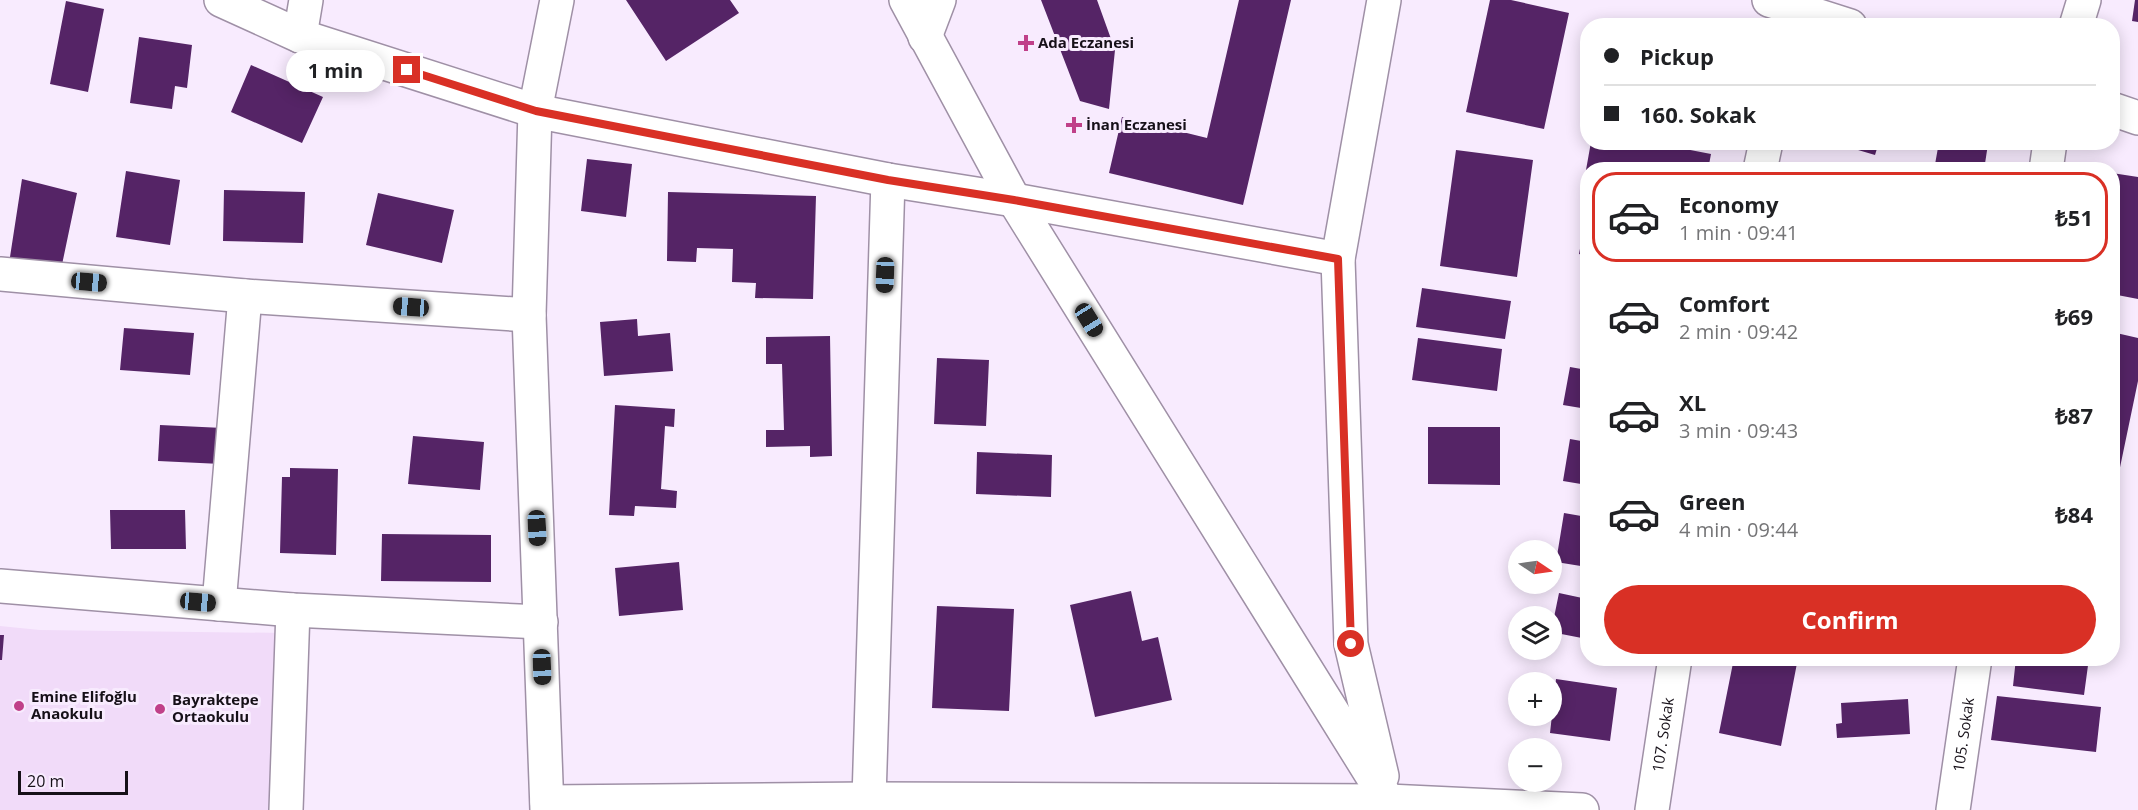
<!DOCTYPE html>
<html lang="en">
<head>
<meta charset="utf-8">
<style>
	body { margin:0; font-family:"Open Sans",sans-serif; background:#f2f2f2; color:#202124; height:100vh; display:flex; flex-direction:column; font-size:22px; white-space:nowrap }
	* { box-sizing:border-box; margin:0 }
	p { font-size:20px; color:#757577 }
	.icon { flex:none; width:33px; height:33px; fill:none; stroke:currentColor; stroke-width:2; stroke-linecap:round; stroke-linejoin:round }
	.map { position:relative; flex:1; overflow:hidden }
	.side { position:absolute; left:1580px; top:162px; width:540px; height:504px; display:flex; flex-direction:column; background:#fff; border-radius:24px; box-shadow:0 3px 15px #0003 }
	.side>* { flex:none }
	.hud { position:absolute; left:1580px; top:18px; width:540px; height:132px; border-radius:24px; box-shadow:0 3px 15px #0003; display:grid; align-content:center; height:132px; padding:0 24px; background:#fff }
	.needle { width:39px; rotate:103deg }
	.controls { position:absolute; left:1508px; top:540px; display:grid; gap:12px }
	.controls a { display:grid; place-items:center; width:54px; height:54px; border-radius:50%; background:#fff; box-shadow:0 3px 15px #0003; font-size:30px }
	.scale { position:absolute; left:18px; bottom:15px; width:110px; box-sizing:border-box; padding-left:6px; border:3px solid #161018; border-top:0; font-size:16px; line-height:21px; white-space:nowrap; color:#161018; -webkit-text-stroke:4px #f8ebfe; paint-order:stroke }
	.end { position:absolute; width:27px; height:27px; margin:-14px; border:8px solid #d93025; background:#fff; box-shadow:0 0 0 3px #fff }
	.from { border-radius:50% }
	.bubble { position:absolute; height:42px; border-radius:21px; background:#fff; box-shadow:0 3px 15px #0003; font-size:20px; font-weight:700; line-height:42px; text-align:center }
	.car { position:absolute; width:18px; height:36px; margin:-18px -9px; border-radius:8px; box-shadow:0 0 4px 2px #0007; background:linear-gradient(#222 24%,#8ab4d8 0 40%,#222 0 76%,#8ab4d8 0 86%,#222 0) }
	.hud b { display:flex; align-items:center; gap:21px; height:57px; font-size:22px }
	.hud b+b { border-top:2px solid #e0e0e0 }
	.hud i { width:15px; height:15px; background:#202124 }
	ul { padding:10px 0 0; list-style:none }
	li { display:flex; align-items:center; gap:18px; height:90px; margin:0 12px 9px; padding:0 12px; border:3px solid transparent; border-radius:24px }
	li div { flex:1 }
	li b { display:block; font-size:22px }
	li em { font-style:normal; font-weight:700 }
	li.on { border-color:#d93025 }
	li>.icon { width:54px; height:54px; stroke-width:1.5 }
	.button { display:flex; gap:12px; margin-top:auto; padding:12px 24px }
	.button a { flex:1; height:69px; border-radius:36px; background:#d93025; color:#fff; font-size:24px; font-weight:700; line-height:69px; text-align:center }
	.map>svg:first-child { display:block }
	.built { fill:#f1dbf9 }
	.building { fill:#552466 }
	.lines { fill:none; stroke-linecap:round; stroke-linejoin:round }
	.minor-casing { stroke:#9f90a6; stroke-width:36 }
	.minor { stroke:#fff; stroke-width:33 }
	.route { stroke:#d93025; stroke-width:8 }
	.poi-dot { fill:#c04089; stroke:#f8ebfe; stroke-width:2 }
	.labels { text-anchor:middle; stroke-width:6; stroke-linejoin:round; paint-order:stroke }
	.poi-label { font-size:15px; font-weight:bold; fill:#161018; stroke:#f8ebfe; text-anchor:start }
	.street-label { font-size:15px; fill:#161018; stroke:#f8ebfe }
</style>
</head>
<body>
<div class="map">
<svg width="2138" height="810" viewBox="0 0 2138 810">
	<rect width="100%" height="100%" fill="#f8ebfe"/>
	<path class="built" d="M0 626 40 630 285 633 279 810H0Z"/>
	<path class="building" d="M626 0H730L739 13 666 61Z
		M1041 0H1097L1115 50 1109 109 1080 101Z
		M1239 0H1291L1243 205 1109 173 1122 117 1207 138Z
		M1490 0H1511L1569 13 1544 129 1466 112Z
		M2135 0H2138V22L2132 21Z
		M66 1 104 9 88 92 50 84Z
		M139 37 192 45 187 88 175 86 172 109 130 103Z
		M251 65 323 97 302 143 231 112Z
		M1591 142H1649L1711 154 1708 170H1586Z
		M1831 142H1879L1875 155Z
		M1939 142 1988 144 1984 170H1934Z
		M1456 150 1533 160 1517 277 1440 266Z
		M587 159 632 164 626 217 581 211Z
		M126 171 180 180 170 245 116 237Z
		M2112 173 2138 177V299L2112 294Z
		M22 179 77 193 59 279 8 270Z
		M224 190 305 192 303 243 223 241Z
		M668 192 816 196 813 299 755 298 756 283 732 282 733 249 697 248 696 262 667 261Z
		M378 193 454 210 442 263 366 245Z
		M1586 217H1587V256L1579 254Z
		M1422 288 1511 301 1505 339 1416 327Z
		M637 319 638 336 670 333 673 371 604 376 600 322Z
		M124 328 194 333 190 375 120 370Z
		M2112 332 2138 338V381L2113 501Z
		M830 336 832 456 810 457V446L766 447V430H784L782 364H766V337Z
		M1418 338 1502 349 1497 391 1412 380Z
		M937 358 989 360 986 426 934 424Z
		M1570 367 1587 370V409L1563 405Z
		M615 405 675 409 674 427 665 426 661 489 677 491 676 508 635 506 634 516 609 515Z
		M160 425 223 428 221 464 158 461Z
		M1428 427H1500V485L1428 484Z
		M413 436 484 442 480 490 408 484Z
		M1570 439 1587 442V485L1563 481Z
		M977 452 1052 455 1051 497 976 494Z
		M290 468 338 469 336 555 280 553 282 477H290Z
		M110 510H185L186 549H111Z
		M1564 513 1587 517V567L1556 562Z
		M382 534 491 535V582L381 581Z
		M679 562 683 610 619 616 615 568Z
		M1131 591 1142 641 1158 637 1172 700 1095 717 1070 605Z
		M1559 593 1587 599V639L1551 632Z
		M937 606 1014 609 1009 711 932 708Z
		M0 635H4L2 660H0Z
		M1734 658H1798L1781 746 1719 733Z
		M2016 658H2089L2084 695 2013 686Z
		M1556 679 1617 688 1610 741 1550 733Z
		M1997 696 2101 707 2096 752 1991 740Z
		M1908 699 1910 734 1837 738 1836 724 1842 723 1841 703Z"/>
	<g class="lines">
		<defs>
			<g id="minor">
				<path d="M221 0 300 36 535 111 888 180 1014 200 1338 259"/>
				<path d="M906 0 1014 200 1388 801"/>
				<path d="M1769 0 1850 26"/>
				<path d="M2076 26 2084 0"/>
				<path d="M300 36 306 0"/>
				<path d="M925 37 939 0"/>
				<path d="M2112 109 2138 118"/>
				<path d="M1760 170 1766 142"/>
				<path d="M2046 170 2050 142"/>
				<path d="M0 274 245 296 529 315"/>
				<path d="M0 586 293 610 541 622"/>
				<path d="M219 604 245 296"/>
				<path d="M1382 776 1351 644 1338 259 1384 0"/>
				<path d="M869 799 888 180"/>
				<path d="M547 802 869 799 1388 801 1582 810"/>
				<path d="M286 810 293 610"/>
				<path d="M547 810 529 315 535 111 557 0"/>
				<path id="s1" d="M1652 810 1675 658"/>
				<path id="s2" d="M1953 810 1975 658"/>
			</g>
		</defs>
		<use href="#minor" class="minor-casing"/>
		<use href="#minor" class="minor"/>
	</g>
	<g class="lines">
		<path class="route" d="M407 70 536 111 888 180 1014 200 1338 259 1351 644"/>
	</g>
	<g class="poi-dot">
		<path d="M1023 34h6v6h6v6h-6v6h-6v-6h-6v-6h6z"/>
		<path d="M1071 116h6v6h6v6h-6v6h-6v-6h-6v-6h6z"/>
		<circle cx="19" cy="706" r="6"/>
		<circle cx="160" cy="709" r="6"/>
	</g>
	<g class="labels">
		<g class="poi-label">
			<text x="1038" y="48">Ada Eczanesi</text>
			<text x="1086" y="130">İnan Eczanesi</text>
			<text x="31" y="702">Emine Elifoğlu<tspan x="31" dy="17">Anaokulu</tspan></text>
			<text x="172" y="705">Bayraktepe<tspan x="172" dy="17">Ortaokulu</tspan></text>
		</g>
		<g class="street-label">
			<text dy="5" stroke="none"><textPath href="#s1" startOffset="76">107. Sokak</textPath></text>
			<text dy="5" stroke="none"><textPath href="#s2" startOffset="76">105. Sokak</textPath></text>
		</g>
	</g>
</svg>
<div class="controls">
<a><svg class="needle" viewBox="-14 -14 28 28"><path d="M0-13l5 13h-10z" fill="#e53935"/><path d="M0 13l5-13h-10z" fill="#757577"/></svg></a>
<a><svg class="icon" aria-label="layers" viewBox="0 0 24 24"><path d="M12 4l9 5-9 5-9-5zM3 14l9 5 9-5"/></svg></a>
<a>+</a>
<a>−</a>
</div>
<div class="scale">20 m</div>
<i class="end from" style="left:1351px;top:644px"></i>
<i class="end" style="left:407px;top:70px"></i>
<div class="bubble" style="left:286px;top:50px;width:99px">1 min</div>
<i class="car" style="left:885px;top:275px;rotate:182deg"></i>
<i class="car" style="left:89px;top:282px;rotate:95deg"></i>
<i class="car" style="left:411px;top:307px;rotate:274deg"></i>
<i class="car" style="left:1089px;top:320px;rotate:148deg"></i>
<i class="car" style="left:537px;top:528px;rotate:177deg"></i>
<i class="car" style="left:198px;top:602px;rotate:95deg"></i>
<i class="car" style="left:542px;top:667px;rotate:178deg"></i>
<div class="hud">
<b><i class="from"></i>Pickup</b>
<b><i></i>160. Sokak</b>
</div>
<section class="side">
<ul>
<li class="on"><svg class="icon" aria-label="car" viewBox="0 0 24 24"><path d="M5 17H2v-5l4-1 3-4h7l3 4 3 1v5h-3M9 17h6M6 11h13"/><circle cx="7" cy="17" r="2"/><circle cx="17" cy="17" r="2"/></svg><div><b>Economy</b><p>1 min · 09:41</p></div><em>₺51</em></li>
<li><svg class="icon" aria-label="car" viewBox="0 0 24 24"><path d="M5 17H2v-5l4-1 3-4h7l3 4 3 1v5h-3M9 17h6M6 11h13"/><circle cx="7" cy="17" r="2"/><circle cx="17" cy="17" r="2"/></svg><div><b>Comfort</b><p>2 min · 09:42</p></div><em>₺69</em></li>
<li><svg class="icon" aria-label="car" viewBox="0 0 24 24"><path d="M5 17H2v-5l4-1 3-4h7l3 4 3 1v5h-3M9 17h6M6 11h13"/><circle cx="7" cy="17" r="2"/><circle cx="17" cy="17" r="2"/></svg><div><b>XL</b><p>3 min · 09:43</p></div><em>₺87</em></li>
<li><svg class="icon" aria-label="car" viewBox="0 0 24 24"><path d="M5 17H2v-5l4-1 3-4h7l3 4 3 1v5h-3M9 17h6M6 11h13"/><circle cx="7" cy="17" r="2"/><circle cx="17" cy="17" r="2"/></svg><div><b>Green</b><p>4 min · 09:44</p></div><em>₺84</em></li>
</ul>
<div class="button"><a>Confirm</a></div>
</section>
</div>
</body>
</html>
